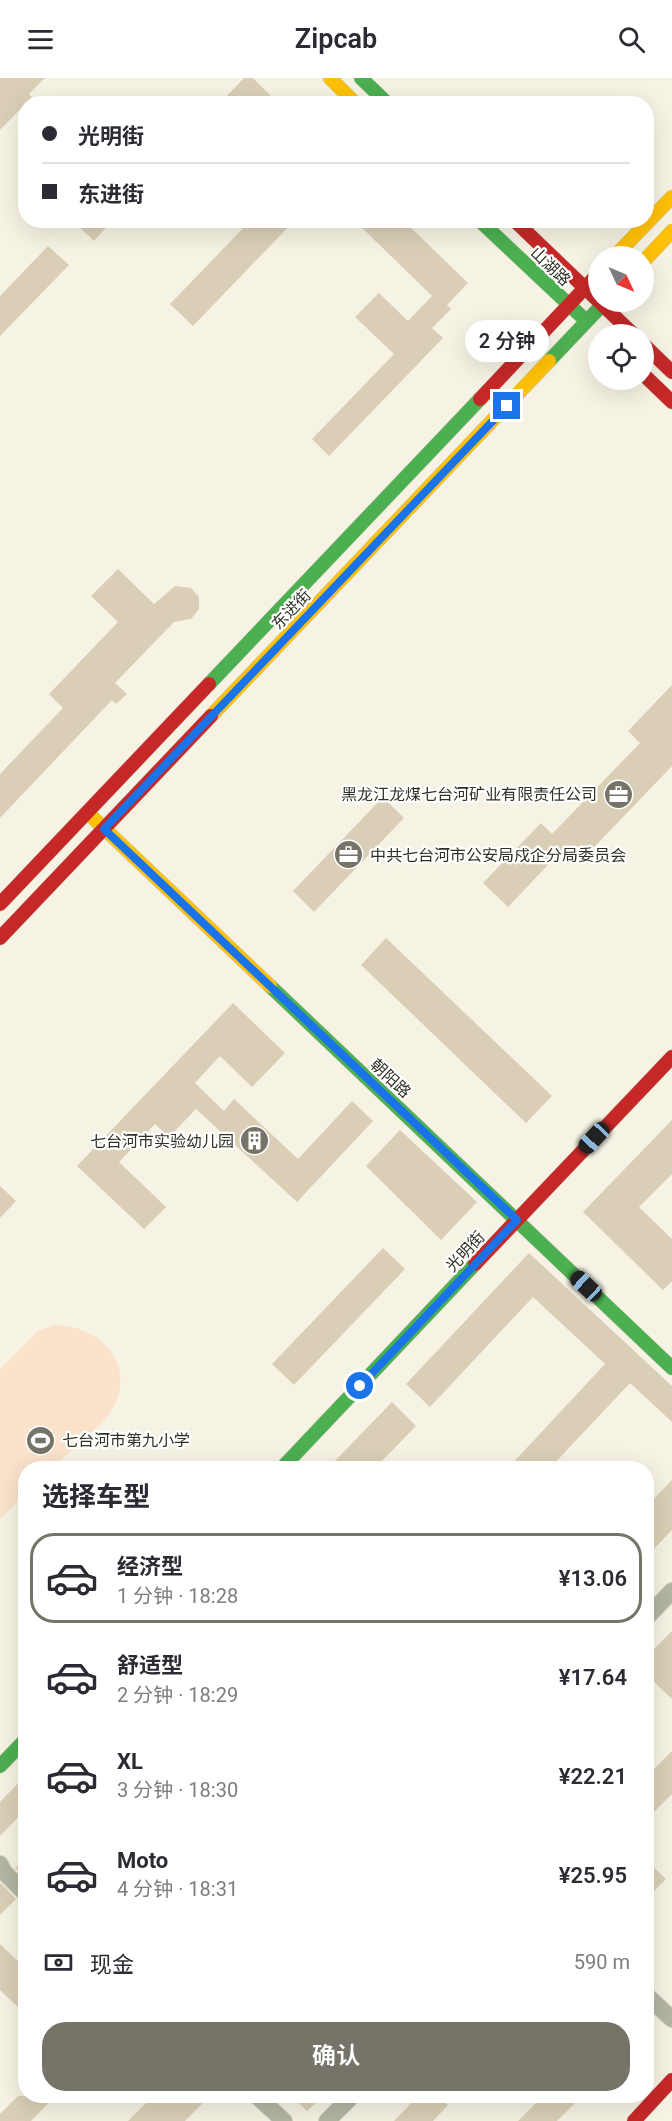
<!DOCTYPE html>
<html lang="zh">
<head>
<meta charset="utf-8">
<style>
	body { margin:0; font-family:Roboto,"Noto Sans SC",sans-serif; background:#f7f7f7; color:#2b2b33; height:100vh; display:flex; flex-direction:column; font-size:22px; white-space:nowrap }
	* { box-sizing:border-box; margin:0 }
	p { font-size:20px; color:#7c7c81 }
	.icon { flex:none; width:33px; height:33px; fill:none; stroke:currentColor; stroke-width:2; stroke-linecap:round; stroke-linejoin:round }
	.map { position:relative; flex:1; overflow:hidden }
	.panel { position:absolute; left:18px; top:1383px; width:636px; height:642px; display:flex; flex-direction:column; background:#fff; border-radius:24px; box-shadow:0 6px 24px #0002 }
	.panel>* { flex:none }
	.top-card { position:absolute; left:18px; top:18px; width:636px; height:132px; border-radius:24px; box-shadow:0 6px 24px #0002; display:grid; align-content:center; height:132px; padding:0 24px; background:#fff }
	.needle { width:39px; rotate:134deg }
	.buttons { position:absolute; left:588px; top:168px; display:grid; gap:12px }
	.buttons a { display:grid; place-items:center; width:66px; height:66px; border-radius:50%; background:#fff; box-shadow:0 6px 24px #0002; font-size:30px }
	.end { position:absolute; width:27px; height:27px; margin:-14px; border:8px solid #1a73e8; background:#fff; box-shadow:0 0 0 3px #fff }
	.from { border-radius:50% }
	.bubble { position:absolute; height:42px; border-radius:21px; background:#fff; box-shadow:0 6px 24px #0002; font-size:20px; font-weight:600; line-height:42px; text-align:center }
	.car { position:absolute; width:18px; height:36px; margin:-18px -9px; border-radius:8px; box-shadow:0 0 4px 2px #0007; background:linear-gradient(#222 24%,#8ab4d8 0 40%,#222 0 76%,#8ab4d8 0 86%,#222 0) }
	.top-card b { display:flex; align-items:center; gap:21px; height:57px; font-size:22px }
	.top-card b+b { border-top:2px solid #e1e1e2 }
	.top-card i { width:15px; height:15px; background:#2b2b33 }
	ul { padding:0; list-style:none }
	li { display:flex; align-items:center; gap:18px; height:90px; margin:0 12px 9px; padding:0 12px; border:3px solid transparent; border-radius:24px }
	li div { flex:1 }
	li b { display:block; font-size:22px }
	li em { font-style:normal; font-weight:600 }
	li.on { border-color:#767468 }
	li>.icon { width:54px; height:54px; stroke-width:1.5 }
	h2 { padding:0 24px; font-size:27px; line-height:72px }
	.pay { display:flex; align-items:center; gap:15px; height:66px; padding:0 24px; font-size:22px }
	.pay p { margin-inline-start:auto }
	.button { display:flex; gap:12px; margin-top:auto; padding:12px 24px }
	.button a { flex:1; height:69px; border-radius:24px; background:#767468; color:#fff; font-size:24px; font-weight:600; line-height:69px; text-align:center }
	header { display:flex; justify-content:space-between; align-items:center; height:78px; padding:0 24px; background:#fff; font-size:27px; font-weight:600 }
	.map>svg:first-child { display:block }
	.green { fill:#fae2cb }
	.building { fill:#dacfb6 }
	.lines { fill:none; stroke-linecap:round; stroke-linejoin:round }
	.street-casing { stroke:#d1cfc3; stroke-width:18 }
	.fast-casing { stroke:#d1cfc3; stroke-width:15 }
	.slow-casing { stroke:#d1cfc3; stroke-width:15 }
	.jam-casing { stroke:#d1cfc3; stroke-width:15 }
	.street { stroke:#b3b6a3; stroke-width:16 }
	.fast { stroke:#4caf50; stroke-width:14 }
	.slow { stroke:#ffc107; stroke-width:14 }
	.jam { stroke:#c62828; stroke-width:14 }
	.route { stroke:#1a73e8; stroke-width:8 }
	.labels { text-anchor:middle; stroke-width:4.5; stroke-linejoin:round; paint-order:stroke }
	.street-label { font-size:16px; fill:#313025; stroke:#fff }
	.poi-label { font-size:16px; fill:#313025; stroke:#fff; text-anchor:end }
</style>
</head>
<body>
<header><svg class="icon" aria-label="menu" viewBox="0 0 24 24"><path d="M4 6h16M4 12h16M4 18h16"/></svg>Zipcab<svg class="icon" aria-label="search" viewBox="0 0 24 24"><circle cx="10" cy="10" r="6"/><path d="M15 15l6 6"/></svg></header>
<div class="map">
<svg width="672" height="2043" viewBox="0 0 672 2043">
	<rect width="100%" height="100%" fill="#f6f3e4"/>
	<path class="green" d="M55 1247C101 1248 138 1287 112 1332 102 1348 67 1376 52 1390H26L25 1416 0 1441V1291L38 1253Z"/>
	<path class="building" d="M0 0H45L29 16 32 19 0 52Z
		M244 0H253L279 26H219Z
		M72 142H113L94 163Z
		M251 142H295L193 248 170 226Z
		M354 142H403L468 205 447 227 451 231 432 250 443 260 329 378 312 361 394 276 355 239 379 215 408 243 432 218Z
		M48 168 69 187 0 258V218Z
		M118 491 154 526 175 508 191 510 199 519V531L191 541 174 544 115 605 127 616 116 626 112 622 0 740V696L63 630 49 616 118 544 91 518Z
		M672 607V688L578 786 563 771 508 829 483 805 541 745 552 756 640 665 628 653Z
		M383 719 404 740 314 834 293 813Z
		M386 860 552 1018 526 1045 361 887Z
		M233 925 285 975 252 1009 220 978 195 1005 224 1033 234 1021 298 1081 352 1023 373 1043 297 1124 196 1031 169 1059 155 1046 119 1084 166 1129 144 1151 77 1088Z
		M672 1042V1096L639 1129 672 1161V1203L663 1212 583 1134Z
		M400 1052 477 1124 441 1162 366 1088Z
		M0 1108 16 1123 0 1140Z
		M383 1170 405 1191 294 1307 272 1286Z
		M529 1175 672 1308V1344L630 1305 550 1390H508L605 1286 533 1219 430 1329 406 1306Z
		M392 1324 416 1348 375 1390H328Z
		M672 1402V1452L646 1479V1429Z
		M672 1553V1621L646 1596V1579Z
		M672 1673V1716L646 1742V1699Z
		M26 1697V1731L0 1758V1724Z
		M26 1779V1801L15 1790Z
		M646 1782 666 1801 646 1821Z
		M1 1805 16 1821 0 1837V1806Z
		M0 1866 26 1891V1937L0 1912Z
		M18 2018H55L31 2043H0V2036Z
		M153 2018H210L185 2043H128Z
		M291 2018H323L307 2033Z
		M418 2018H437L448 2027 433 2043H394Z
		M543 2018H582L557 2043H518Z"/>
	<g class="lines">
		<defs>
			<path id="street" d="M646 1540 672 1513
				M0 1786 3 1793 26 1816
				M646 1917 672 1941
				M257 2018 284 2043
				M327 2043 352 2018"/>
			<path id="fast" d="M361 0 388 26
				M479 142 581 238
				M549 283 605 224
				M209 606 480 321
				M270 908 672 1290
				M282 1390 475 1186
				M0 1688 26 1661"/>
			<path id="slow" d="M330 0 356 26
				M615 178 672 119
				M644 183 672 153
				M211 638 549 283
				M91 738 270 908"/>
			<path id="jam" d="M514 142 633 256
				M644 267 672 294
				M644 297 672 324
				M480 321 598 196
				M0 826 209 606
				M0 860 211 638
				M475 1186 672 979
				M634 2043 672 2002"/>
		</defs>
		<use href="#street" class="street-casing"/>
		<use href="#fast" class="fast-casing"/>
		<use href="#slow" class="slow-casing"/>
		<use href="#jam" class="jam-casing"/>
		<use href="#street" class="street"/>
		<use href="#fast" class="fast"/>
		<use href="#slow" class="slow"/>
		<use href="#jam" class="jam"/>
	</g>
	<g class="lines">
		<path class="route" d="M360 1308 517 1142 104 751 507 328"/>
	</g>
	<defs>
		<symbol id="office-disc" viewBox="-11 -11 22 22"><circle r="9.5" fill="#767468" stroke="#fff"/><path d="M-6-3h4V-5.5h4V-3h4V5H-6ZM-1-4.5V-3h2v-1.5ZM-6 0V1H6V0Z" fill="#fff"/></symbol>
		<symbol id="building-disc" viewBox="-11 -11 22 22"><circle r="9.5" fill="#767468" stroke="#fff"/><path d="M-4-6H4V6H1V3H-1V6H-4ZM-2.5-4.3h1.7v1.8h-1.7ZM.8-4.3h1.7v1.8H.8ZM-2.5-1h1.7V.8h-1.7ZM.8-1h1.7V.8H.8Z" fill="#fff"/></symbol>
		<symbol id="stadium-disc" viewBox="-11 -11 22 22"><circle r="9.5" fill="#767468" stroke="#fff"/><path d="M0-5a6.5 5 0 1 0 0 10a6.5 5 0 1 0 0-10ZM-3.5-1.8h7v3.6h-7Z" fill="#fff"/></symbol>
	</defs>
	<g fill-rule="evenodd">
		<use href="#office-disc" x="602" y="700" width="33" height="33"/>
		<use href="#office-disc" x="332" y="760" width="33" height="33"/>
		<use href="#building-disc" x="238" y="1046" width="33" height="33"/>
		<use href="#stadium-disc" x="24" y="1346" width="33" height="33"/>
	</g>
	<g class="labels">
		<g class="street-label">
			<text transform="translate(551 188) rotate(44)" y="6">山湖路</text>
			<text transform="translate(291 531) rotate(-46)" y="6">东进街</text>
			<text transform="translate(391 1000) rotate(43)" y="6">朝阳路</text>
			<text transform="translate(465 1173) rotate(-47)" y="6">光明街</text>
		</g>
		<g class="poi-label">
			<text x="597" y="722">黑龙江龙煤七台河矿业有限责任公司</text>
			<text x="370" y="783" text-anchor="start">中共七台河市公安局戍企分局委员会</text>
			<text x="234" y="1069">七台河市实验幼儿园</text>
			<text x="62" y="1368" text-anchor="start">七台河市第九小学</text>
		</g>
	</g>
</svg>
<div class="buttons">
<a><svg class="needle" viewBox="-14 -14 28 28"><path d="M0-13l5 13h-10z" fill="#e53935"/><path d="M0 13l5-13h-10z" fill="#7c7c81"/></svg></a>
<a><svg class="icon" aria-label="locate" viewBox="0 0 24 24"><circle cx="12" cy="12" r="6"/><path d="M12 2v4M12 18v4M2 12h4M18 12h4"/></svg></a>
</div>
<i class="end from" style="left:360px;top:1308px"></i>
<i class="end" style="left:507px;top:328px"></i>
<div class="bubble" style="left:465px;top:242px;width:84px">2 分钟</div>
<i class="car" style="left:594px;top:1060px;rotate:223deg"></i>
<i class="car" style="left:586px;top:1208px;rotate:313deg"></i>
<div class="top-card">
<b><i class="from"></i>光明街</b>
<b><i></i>东进街</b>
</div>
<section class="panel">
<h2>选择车型</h2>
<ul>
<li class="on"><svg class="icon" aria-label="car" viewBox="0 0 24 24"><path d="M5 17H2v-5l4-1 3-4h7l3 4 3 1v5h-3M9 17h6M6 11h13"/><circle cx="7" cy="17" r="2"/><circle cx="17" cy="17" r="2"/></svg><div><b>经济型</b><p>1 分钟 · 18:28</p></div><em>¥13.06</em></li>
<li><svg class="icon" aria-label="car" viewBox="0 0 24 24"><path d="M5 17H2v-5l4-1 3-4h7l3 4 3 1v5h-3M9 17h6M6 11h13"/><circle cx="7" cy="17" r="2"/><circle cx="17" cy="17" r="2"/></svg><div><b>舒适型</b><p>2 分钟 · 18:29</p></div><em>¥17.64</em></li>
<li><svg class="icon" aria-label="car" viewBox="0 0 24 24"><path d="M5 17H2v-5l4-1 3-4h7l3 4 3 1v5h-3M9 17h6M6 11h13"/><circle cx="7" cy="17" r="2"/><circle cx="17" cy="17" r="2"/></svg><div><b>XL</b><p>3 分钟 · 18:30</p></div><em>¥22.21</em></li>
<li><svg class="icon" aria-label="car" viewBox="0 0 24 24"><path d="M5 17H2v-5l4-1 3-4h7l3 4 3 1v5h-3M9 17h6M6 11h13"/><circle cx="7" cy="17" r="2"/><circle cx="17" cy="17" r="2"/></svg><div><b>Moto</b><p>4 分钟 · 18:31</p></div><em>¥25.95</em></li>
</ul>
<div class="pay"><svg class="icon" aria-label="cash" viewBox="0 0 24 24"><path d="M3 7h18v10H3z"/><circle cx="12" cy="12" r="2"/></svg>现金<p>590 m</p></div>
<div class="button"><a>确认</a></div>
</section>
</div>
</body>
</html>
